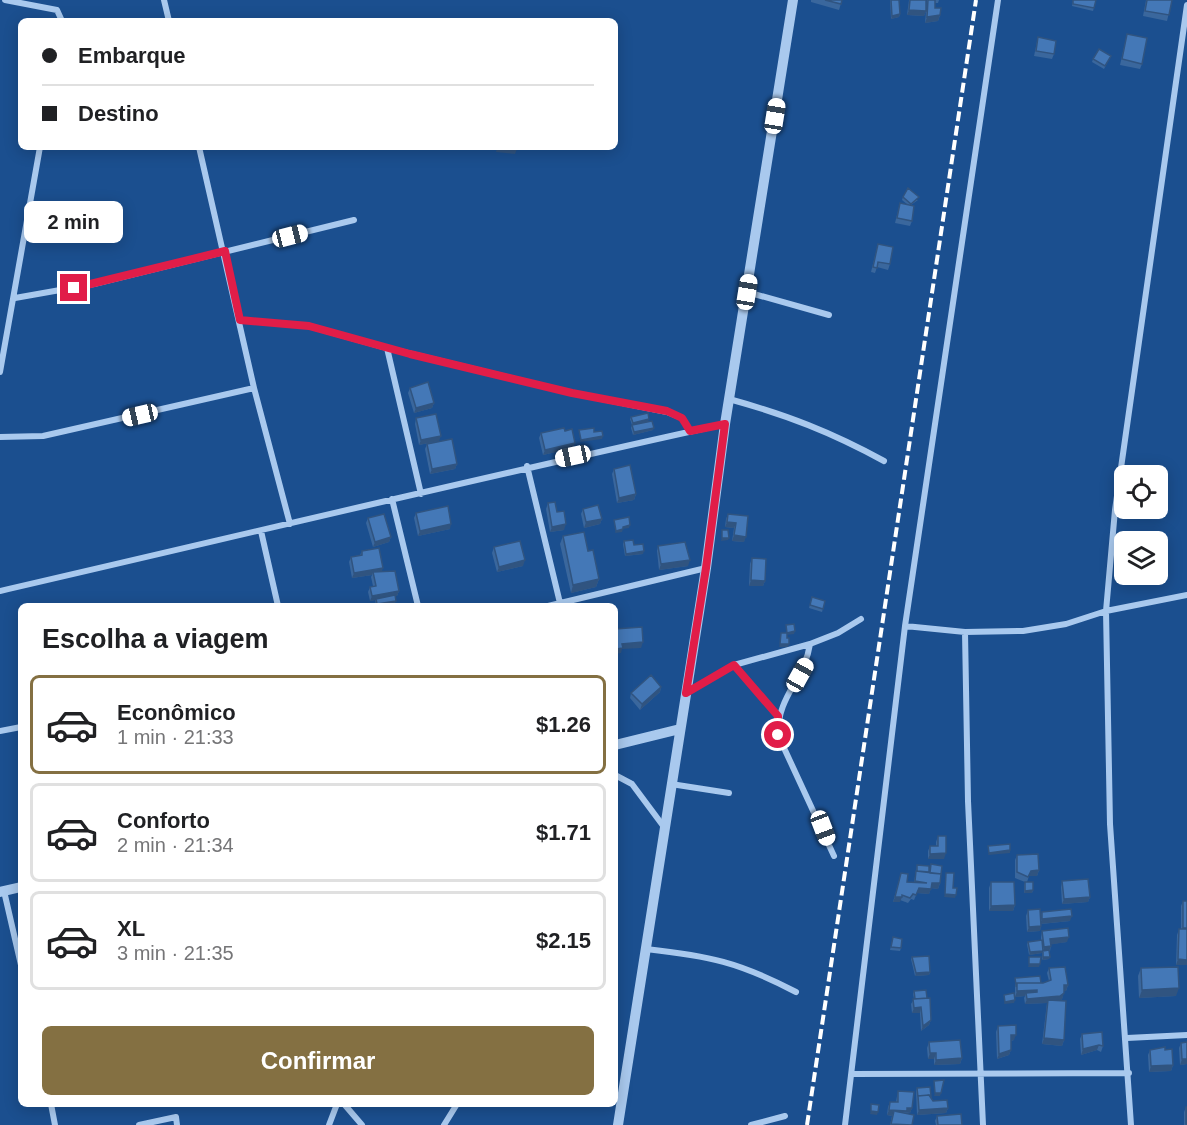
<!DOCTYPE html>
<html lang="pt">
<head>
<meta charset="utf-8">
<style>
	body { margin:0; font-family:Arial,sans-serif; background:#f2f2f2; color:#202124; height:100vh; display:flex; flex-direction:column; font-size:22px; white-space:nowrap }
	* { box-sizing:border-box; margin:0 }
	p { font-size:20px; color:#757577 }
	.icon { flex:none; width:33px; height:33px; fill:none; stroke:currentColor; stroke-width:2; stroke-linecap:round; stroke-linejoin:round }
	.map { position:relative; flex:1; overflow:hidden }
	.drawer { position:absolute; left:18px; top:603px; width:600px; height:504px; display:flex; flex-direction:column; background:#fff; border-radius:9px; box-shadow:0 3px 15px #0003 }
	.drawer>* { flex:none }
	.banner { position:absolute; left:18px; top:18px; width:600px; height:132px; border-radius:9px; box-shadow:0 3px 15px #0003; display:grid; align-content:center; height:132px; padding:0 24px; background:#fff }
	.buttons { position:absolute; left:1114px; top:465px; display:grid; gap:12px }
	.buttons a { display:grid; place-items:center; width:54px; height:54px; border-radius:9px; background:#fff; box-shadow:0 3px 15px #0003; font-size:30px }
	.end { position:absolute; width:27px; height:27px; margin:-14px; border:8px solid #e11d48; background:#fff; box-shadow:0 0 0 3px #fff }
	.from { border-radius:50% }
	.bubble { position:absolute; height:42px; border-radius:9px; background:#fff; box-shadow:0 3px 15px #0003; font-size:20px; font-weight:600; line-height:42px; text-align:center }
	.car { position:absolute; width:18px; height:36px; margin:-18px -9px; border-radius:8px; box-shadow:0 0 4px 2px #0007; background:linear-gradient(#fff 24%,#345 0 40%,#fff 0 76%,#345 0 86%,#fff 0) }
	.banner b { display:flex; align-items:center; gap:21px; height:57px; font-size:22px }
	.banner b+b { border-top:2px solid #e0e0e0 }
	.banner i { width:15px; height:15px; background:#202124 }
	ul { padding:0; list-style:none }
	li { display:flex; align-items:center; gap:18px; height:99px; margin:0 12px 9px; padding:0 12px; border:3px solid #e0e0e0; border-radius:9px }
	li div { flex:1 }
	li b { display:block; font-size:22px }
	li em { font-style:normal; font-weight:600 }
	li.current { border-color:#847042 }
	li>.icon { width:54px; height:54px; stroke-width:1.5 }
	h2 { padding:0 24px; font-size:27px; line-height:72px }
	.primary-button { display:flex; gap:12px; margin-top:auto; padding:12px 24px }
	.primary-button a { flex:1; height:69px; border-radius:9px; background:#847042; color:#fff; font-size:24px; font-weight:600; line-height:69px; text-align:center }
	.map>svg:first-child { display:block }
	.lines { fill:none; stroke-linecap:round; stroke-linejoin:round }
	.minor { stroke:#a9c9ee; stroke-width:6 }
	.tertiary { stroke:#a9c9ee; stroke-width:10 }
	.rail { stroke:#fff; stroke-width:4; stroke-dasharray:10 4.5; stroke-linecap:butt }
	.wall { fill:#3a679d }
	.shaded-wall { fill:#305480 }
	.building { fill:#4478b7; stroke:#305480; stroke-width:1.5 }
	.route { stroke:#e11d48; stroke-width:8 }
</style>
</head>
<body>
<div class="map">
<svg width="1187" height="1125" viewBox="0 0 1187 1125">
	<rect width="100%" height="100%" fill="#1b4f8f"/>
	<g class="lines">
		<path class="minor" d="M5 0 57 10 62 21
			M164 0 169 21
			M199 147 254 388 290 524
			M747 292 829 315
			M15 298 94 284 354 220
			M240 320 309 326 387 348 572 393 667 412 682 418 690 431
			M387 348 421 494
			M0 372 40 147
			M729 399C787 415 831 432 884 461
			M0 437 43 436 254 388
			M527 466 560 603
			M392 499 418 606
			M261 531 278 606
			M0 591C242 535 483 477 725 424
			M548 606 706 568
			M905 626 965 632 1023 631 1066 624 1106 611 1187 595
			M965 632 968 801 983 1125
			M810 644C805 679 777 696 778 735L834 856
			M734 665 778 716
			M686 693 734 665 810 644 838 633 861 619
			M0 731 21 727
			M615 775 632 784 664 827
			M671 784 729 793
			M4 891 21 965
			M646 949C709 956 739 962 796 992
			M1127 1038 1187 1035
			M853 1074 1129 1073
			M51 1104 55 1125
			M344 1104 362 1125
			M139 1125 176 1117 177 1125
			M329 1125 337 1104
			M444 1125 457 1104
			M751 1125 785 1116
			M845 1125 905 626 998 0
			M1131 1125 1110 824 1106 611 1115 510 1187 5"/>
		<path class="tertiary" d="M615 745 680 729
			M0 892 21 887
			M618 1125 706 568 725 424 793 0"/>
		<path class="rail" d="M807 1125 976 0"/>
	</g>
	<path class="wall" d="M811 0H842L839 10 811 2Z
		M890 0H899L900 14 899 17 891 19Z
		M909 0H926V11L924 16 907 15Z
		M927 0H939L938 3H935V8L940 15 938 21 925 23Z
		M1073 0H1096L1093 11 1072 6Z
		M1146 0H1172L1167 21 1143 16Z
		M1127 34 1142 64 1140 69 1120 65Z
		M1038 37 1054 54 1052 59 1034 56Z
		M1111 56 1104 69 1092 62 1093 59Z
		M903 197 918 200 911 205 912 221 910 226 895 223 900 203 908 205 902 200Z
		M878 244 890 264 888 270 877 267 875 273 871 272Z
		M410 388 434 403 432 408 414 413 408 393Z
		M631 417 648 422 653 430 633 435 631 428 632 425 630 419Z
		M416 418 439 441 419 445 415 424Z
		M541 433 573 448 543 455 539 438Z
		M427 444 457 464 455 469 430 474 425 449Z
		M614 469 636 494 634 500 617 503 612 474Z
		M548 503 557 512 564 530 550 532 546 509Z
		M583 509 602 519 600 524 584 528 581 514Z
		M416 513 450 529 418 536 414 518Z
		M728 514 748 516 744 542 732 541 734 528 725 527 726 519Z
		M368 518 391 537 389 542 373 547 366 523Z
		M563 536 588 551 599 579 596 587 571 593 560 544Z
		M624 541 634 545 643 554 625 556 623 544Z
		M658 546 688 566 659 570 657 551Z
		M494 547 523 566 497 572 492 553Z
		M362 551 399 591 397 596H395V603L382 606H376L375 600 370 601 368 592 370 587 373 586 371 577 372 575 352 578 349 562 351 557 360 555Z
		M752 558 765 581 763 586H749L750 564Z
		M812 597 825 601 822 612 809 608Z
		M661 687 660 692 640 710 630 698 631 693Z
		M938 836 944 859H928V851L930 846H936V842Z
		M1017 855 1039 870 1037 876H1029L1027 882 1033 890 1032 893H1024V885L1025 882 1015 878V860Z
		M931 864 940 883 938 889 931 888 929 894 917 893 914 900 911 899 908 903 900 900V902H893L901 873 907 882H914L917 865 930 873Z
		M1062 881 1090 897 1088 902 1062 904 1061 887Z
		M991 882 1015 905 1013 911H989V888Z
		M1183 901 1187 965H1176L1177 935 1179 929H1181V906Z
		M1028 910 1041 915 1042 912 1070 921 1041 924 1040 931 1027 932 1026 916Z
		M1042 931 1067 942 1051 944 1049 959 1042 960V952V953L1029 955 1027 944 1028 942 1041 940V937Z
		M893 937 901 948 900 951 890 950Z
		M912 957 930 972 929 975 915 976 911 959Z
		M1049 968 1068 985 1066 991H1064L1062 999 1059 1001 1064 1040 1062 1046 1042 1044 1047 1003 1025 1004 1024 998 1025 996 1015 997V978L1043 983 1049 981 1047 973Z
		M1141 968 1176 996 1139 998 1138 976Z
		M914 991 927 998 931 1020 929 1025 921 1031 920 1013H912L911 1004 914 999 913 994Z
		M998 1026 1014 1040 1011 1041V1050L1009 1055 997 1059 996 1032Z
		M1082 1034 1103 1046 1101 1052 1097 1050 1081 1055 1080 1039Z
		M929 1042 962 1058 960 1064 934 1065V1059H928L927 1048Z
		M1181 1043 1187 1064 1180 1065 1179 1048Z
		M1150 1050H1165L1173 1065 1171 1071 1149 1072 1148 1055Z
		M917 1088 931 1097 933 1101 948 1108 946 1113 917 1115 916 1091Z
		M898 1091 912 1108 910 1113H906L912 1125H890L892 1116 887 1115 888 1107 890 1102H896L897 1096Z
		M1186 1107 1187 1125H1184V1112Z
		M937 1116 962 1125H936L935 1121Z"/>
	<path class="shaded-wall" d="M909 10 926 11 924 16 907 15Z
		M900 14 899 17 891 19 892 16Z
		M940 15 938 21 925 23 927 17Z
		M497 147H504L517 149 515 154 496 152Z
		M434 403 432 408 414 413 416 408Z
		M649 419 648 422 632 425 633 423Z
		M654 428 653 430 633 435 634 432Z
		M441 436 439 441 419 445 421 440Z
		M603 436 602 439 580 442 581 440Z
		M575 443 573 448 543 455 545 450Z
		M457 464 455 469 430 474 432 469Z
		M636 494 634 500 617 503 619 498Z
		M602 519 600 524 584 528 586 522Z
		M727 522 736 523 734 528 725 527Z
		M451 524 450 529 418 536 420 531Z
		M566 524 564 530 550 532 552 527Z
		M630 525 629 528 622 529 623 527Z
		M623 529 622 532 615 533 616 531Z
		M734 535 746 537 744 542 732 541Z
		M391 537 389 542 373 547 375 542Z
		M722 538H729L728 540 721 541Z
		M644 551 643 554 625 556 626 554Z
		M525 560 523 566 497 572 499 567Z
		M690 560 688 566 659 570 661 564Z
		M383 568 381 574 373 572 372 575 352 578 354 573Z
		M599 579 596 587 571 593 573 585Z
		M751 580 765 581 763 586H749Z
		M399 591 397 596 370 601 372 596Z
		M396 601 395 603 376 606 377 604Z
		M795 631 794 634 786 635 787 633Z
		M643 642 641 648 622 649 621 653 615 654 616 649 622 644Z
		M780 644H789L788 647H779Z
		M661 687 660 692 640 710 642 704Z
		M1010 850V853L988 855 989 853Z
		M946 853 944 859H928L930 854Z
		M1039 870 1037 876H1029L1031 871Z
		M932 883H940L938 889 930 888Z
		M919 888 931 889 929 894 917 893Z
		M1033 890 1032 893H1024L1025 891Z
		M945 894 956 895 955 898 944 897Z
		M895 897H902L900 902H893Z
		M1090 897 1088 902 1062 904 1064 899Z
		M1015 905 1013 911H989L991 906Z
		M1072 916 1070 921 1040 924 1042 919Z
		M1041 926 1040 931 1027 932 1029 927Z
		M1069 937 1067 942 1048 945 1050 939Z
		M1051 946 1049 951 1042 952V953L1029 955 1030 952 1043 951 1044 947Z
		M1043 957H1050L1049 959 1042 960Z
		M1178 959 1187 960V965H1176Z
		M1029 964H1040L1039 967H1028Z
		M930 972 929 975 915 976 916 973Z
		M1064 985H1068L1066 991H1062Z
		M1179 988 1176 996 1139 998 1142 990Z
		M1037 990 1035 995 1026 993 1025 996 1015 997 1017 991Z
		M1064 993 1062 999 1058 1002 1048 1000 1047 1003 1025 1004 1027 999Z
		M1015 1000 1014 1003 1004 1004 1005 1002Z
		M921 1007 920 1013H912L914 1008Z
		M931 1020 929 1025 921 1031 923 1026Z
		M1011 1035H1016L1014 1040 1009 1041Z
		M1044 1038 1064 1040 1062 1046 1042 1044Z
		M1099 1045 1097 1050 1081 1055 1083 1049Z
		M1011 1050 1009 1055 997 1059 999 1054Z
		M930 1053H936L934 1059H928Z
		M962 1058 960 1064 934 1065 936 1060Z
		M1182 1059H1187V1064L1180 1065Z
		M1173 1065 1171 1071 1149 1072 1151 1066Z
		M935 1093H941L940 1096H934Z
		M907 1108H912L910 1113 894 1111 892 1116 887 1115 889 1110Z
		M948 1108 946 1113 917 1115 919 1110Z
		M871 1111 878 1112 877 1115 870 1114Z"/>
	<path class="building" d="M825 0H842L841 4Z
		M891 0H899L900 14 892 16Z
		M910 0H926V11L909 10Z
		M928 0H935V8H941L940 15 927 17Z
		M1073 0H1096L1094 8 1073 4Z
		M1147 0H1172L1169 15 1145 11Z
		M1127 34 1147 38 1142 64 1122 59Z
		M1038 37 1056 41 1054 54 1036 51Z
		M1099 49 1111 56 1105 66 1093 59Z
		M908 188 919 197 911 204 903 197Z
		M900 203 914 206 912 221 897 218Z
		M878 244 893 247 890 264 878 262 877 268 873 267Z
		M428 382 434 403 416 408 410 388Z
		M648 413 649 419 633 423 631 417Z
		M436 414 441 436 421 440 416 418Z
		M652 421 654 428 634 432 632 425Z
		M564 428 565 431 572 429 575 443 545 450 541 433Z
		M594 428V432L602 431 603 436 581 440 579 430Z
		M452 439 457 464 432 469 427 444Z
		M630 465 636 494 619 498 614 469Z
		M555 502 557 512 564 511 566 524 552 527 548 503Z
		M598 505 602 519 586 522 583 509Z
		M448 506 451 524 420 531 416 513Z
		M384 514 391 537 375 542 368 518Z
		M728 514 748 516 746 537 734 535 736 523 727 522Z
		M629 517 630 525 623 527V529L616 531 614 520Z
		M722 530H728L729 538H722Z
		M584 532 588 551 593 550 599 579 573 585 563 536Z
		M633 540 634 545 643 544 644 551 626 554 624 541Z
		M520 541 525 560 499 567 494 547Z
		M685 542 690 560 661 564 658 546Z
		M379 548 383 568 354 573 351 557 362 555V551Z
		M752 558 766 559 765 581 751 580Z
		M395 571 399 591 372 596 370 587 376 586 373 572Z
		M395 595 396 601 377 604 376 599Z
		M812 597 825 601 823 609 810 605Z
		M794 624 795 631 787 633 786 625Z
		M642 627 643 642 622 644 623 648 616 649 615 629Z
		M781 633H787V638H789V644H780Z
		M651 675 661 687 642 704 631 693Z
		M938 836H946V853L930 854V846H938Z
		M1010 844V850L989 853 988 846Z
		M1038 854 1039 870 1031 871 1028 877 1017 872V855Z
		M931 864 942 866 941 874 930 873Z
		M917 865 929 866V872L917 871Z
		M916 871 941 874 940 883H932L931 889 919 888 916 895 913 894 910 898 902 895V897H895L901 873 908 874 907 882 927 883 915 881Z
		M946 873H954L953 888H957L956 895 945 894Z
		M1088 879 1090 897 1064 899 1062 881Z
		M991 882H1014L1015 905 991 906Z
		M1025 882H1033V890L1025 891Z
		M1183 901H1187V928H1183Z
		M1040 909 1041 926 1029 927 1028 910Z
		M1071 909 1072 916 1042 919V912Z
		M1068 928 1069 937 1050 939 1051 946 1044 947 1042 931Z
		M1179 929H1187V960L1178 959Z
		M893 937 902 939 901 948 891 947Z
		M1042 940 1043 951 1030 952 1028 942Z
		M1049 950 1050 957H1043V951Z
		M929 956 930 972 916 973 912 957Z
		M1029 957H1041L1040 964H1029Z
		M1065 967 1068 985H1064V993L1060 996 1027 999 1026 993 1037 992V990L1017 991V983H1043L1051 980 1049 968Z
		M1178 967 1179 988 1142 990 1141 968Z
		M1040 976 1041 983H1017L1016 985 1015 978Z
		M926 990 927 998 915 999 914 991Z
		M1014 993 1015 1000 1005 1002 1004 995Z
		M930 998 931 1020 923 1026 921 1007 914 1008 913 999Z
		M1048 1000 1066 1001 1064 1040 1044 1038Z
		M1016 1025V1035H1011V1050L999 1054 998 1026Z
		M1102 1032 1103 1046 1099 1045 1083 1049 1082 1034Z
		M960 1040 962 1058 936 1060V1053H930L929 1042Z
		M1187 1042V1059H1182L1181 1043Z
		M1165 1047V1050L1172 1049 1173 1065 1151 1066 1150 1050Z
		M944 1080 941 1093H935L934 1081Z
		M930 1087 931 1096 929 1095 918 1096V1097L917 1088Z
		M898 1091 914 1092 912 1108H907V1111L889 1110 890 1102H898Z
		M929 1095 933 1101 947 1100 948 1108 919 1110 918 1096Z
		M871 1104 879 1105 878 1112 871 1111Z
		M1186 1107H1187V1124H1186Z
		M894 1111 914 1115 912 1125 891 1124Z
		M961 1114 962 1125H938L937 1116Z"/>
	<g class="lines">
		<path class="route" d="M74 288 225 251 240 320 309 326 410 354 572 393 667 411 682 418 690 431 725 424 706 568 686 693 734 665 778 716V735"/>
	</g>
</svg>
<div class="buttons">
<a><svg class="icon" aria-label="locate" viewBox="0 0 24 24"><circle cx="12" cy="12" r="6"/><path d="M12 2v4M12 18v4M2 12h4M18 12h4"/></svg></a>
<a><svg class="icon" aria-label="layers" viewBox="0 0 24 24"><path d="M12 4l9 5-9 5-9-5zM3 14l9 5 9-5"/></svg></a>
</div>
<i class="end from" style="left:778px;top:735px"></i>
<i class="end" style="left:74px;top:288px"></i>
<div class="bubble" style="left:24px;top:201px;width:99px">2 min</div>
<i class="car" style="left:775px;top:116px;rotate:9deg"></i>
<i class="car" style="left:290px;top:236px;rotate:76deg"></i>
<i class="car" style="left:747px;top:292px;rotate:9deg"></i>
<i class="car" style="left:140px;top:415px;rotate:257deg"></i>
<i class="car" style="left:573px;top:456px;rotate:258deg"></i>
<i class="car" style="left:800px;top:675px;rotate:29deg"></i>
<i class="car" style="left:823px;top:828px;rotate:159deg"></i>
<div class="banner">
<b><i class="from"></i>Embarque</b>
<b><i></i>Destino</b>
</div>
<section class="drawer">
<h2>Escolha a viagem</h2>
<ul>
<li class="current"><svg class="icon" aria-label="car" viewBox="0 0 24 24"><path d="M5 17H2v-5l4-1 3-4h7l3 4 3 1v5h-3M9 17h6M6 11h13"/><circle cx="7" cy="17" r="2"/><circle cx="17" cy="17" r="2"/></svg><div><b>Econômico</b><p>1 min · 21:33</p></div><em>$1.26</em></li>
<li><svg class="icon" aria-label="car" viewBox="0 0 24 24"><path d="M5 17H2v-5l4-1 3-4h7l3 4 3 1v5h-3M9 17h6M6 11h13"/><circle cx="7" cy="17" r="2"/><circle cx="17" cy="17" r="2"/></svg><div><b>Conforto</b><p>2 min · 21:34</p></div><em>$1.71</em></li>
<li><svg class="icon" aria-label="car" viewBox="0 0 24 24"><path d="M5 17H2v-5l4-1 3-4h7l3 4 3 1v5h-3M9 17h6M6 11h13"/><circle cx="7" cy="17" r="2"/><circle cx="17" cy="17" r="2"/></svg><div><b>XL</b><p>3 min · 21:35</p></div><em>$2.15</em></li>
</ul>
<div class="primary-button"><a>Confirmar</a></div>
</section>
</div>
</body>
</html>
